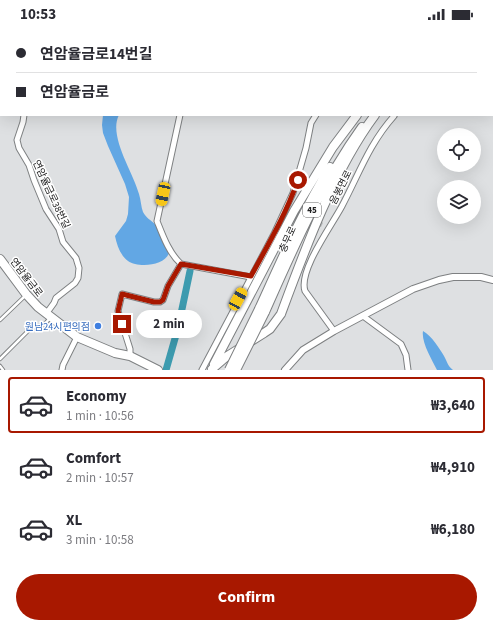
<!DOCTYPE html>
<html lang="en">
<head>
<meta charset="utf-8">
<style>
	body { margin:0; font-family:"Source Sans 3","Noto Sans KR",sans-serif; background:#f7f7f7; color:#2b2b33; height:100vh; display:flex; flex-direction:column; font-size:15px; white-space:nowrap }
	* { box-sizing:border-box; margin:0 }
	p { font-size:13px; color:#7c7c81 }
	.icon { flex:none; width:22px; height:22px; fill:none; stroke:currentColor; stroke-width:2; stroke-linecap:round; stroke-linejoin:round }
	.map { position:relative; height:342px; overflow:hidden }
	.side { display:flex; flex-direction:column; background:#fff; flex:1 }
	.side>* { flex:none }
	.guide { position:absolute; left:0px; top:0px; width:493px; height:88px; box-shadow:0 4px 16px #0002; display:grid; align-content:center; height:88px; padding:0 16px; background:#fff }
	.buttons { position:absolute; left:437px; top:100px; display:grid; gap:8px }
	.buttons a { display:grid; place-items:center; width:44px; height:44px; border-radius:50%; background:#fff; box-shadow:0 4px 16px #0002; font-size:20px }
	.end { position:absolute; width:18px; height:18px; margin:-9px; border:5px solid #a81800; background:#fff; box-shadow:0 0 0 2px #fff }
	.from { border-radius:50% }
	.bubble { position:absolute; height:28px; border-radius:14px; background:#fff; box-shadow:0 4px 16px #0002; font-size:13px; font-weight:700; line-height:28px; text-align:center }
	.car { position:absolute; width:12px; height:24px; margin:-12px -6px; border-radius:5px; box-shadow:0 0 3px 1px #0007; background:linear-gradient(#f5c518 24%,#345 0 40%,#f5c518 0 76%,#345 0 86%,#f5c518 0) }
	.guide b { display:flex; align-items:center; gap:14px; height:38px; font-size:15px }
	.guide b+b { border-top:1px solid #e1e1e2 }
	.guide i { width:10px; height:10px; background:#2b2b33 }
	ul { padding:7px 0 0; list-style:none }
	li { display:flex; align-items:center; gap:12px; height:56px; margin:0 8px 6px; padding:0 8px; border:2px solid transparent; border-radius:4px }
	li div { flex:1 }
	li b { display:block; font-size:15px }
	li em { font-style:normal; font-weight:700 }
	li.selected { border-color:#a81800 }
	li>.icon { width:36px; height:36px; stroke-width:1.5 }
	.cta { display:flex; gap:8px; margin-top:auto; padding:8px 16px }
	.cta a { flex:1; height:46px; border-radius:24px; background:#a81800; color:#fff; font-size:16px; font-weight:700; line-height:46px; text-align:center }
	.status { display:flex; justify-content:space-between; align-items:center; height:28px; padding:0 20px; background:#fff; direction:ltr }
	.status svg { height:11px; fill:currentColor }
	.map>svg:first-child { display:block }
	.forest { fill:#62a7e4 }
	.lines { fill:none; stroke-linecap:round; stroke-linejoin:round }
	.river { stroke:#3d9baf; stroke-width:7 }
	.minor-tunnel { stroke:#b8babc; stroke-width:5; stroke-dasharray:5 2.5; stroke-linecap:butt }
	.service-casing { stroke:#7e8082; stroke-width:4.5 }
	.minor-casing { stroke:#7e8082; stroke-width:7 }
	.tertiary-casing { stroke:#7e8082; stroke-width:8 }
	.primary-casing { stroke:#7e8082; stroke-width:10 }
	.service { stroke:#fff; stroke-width:2.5 }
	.minor { stroke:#fff; stroke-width:5 }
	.tertiary { stroke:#fff; stroke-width:6 }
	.primary { stroke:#fff; stroke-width:8 }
	.primary-bridge-casing { stroke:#7e8082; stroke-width:10; stroke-linecap:butt }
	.primary-bridge { stroke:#fff; stroke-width:8 }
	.route { stroke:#a81800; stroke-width:5 }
	.shop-dot { fill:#3f7fe0; stroke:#fff; stroke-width:1.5 }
	.labels { text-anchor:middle; stroke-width:3; stroke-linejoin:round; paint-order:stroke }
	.shield { fill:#fff; stroke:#646464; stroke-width:1 }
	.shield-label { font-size:9px; font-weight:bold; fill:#212122 }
	.street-label { font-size:10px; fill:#212122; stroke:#fff }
	.shop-label { font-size:10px; fill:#366cbe; stroke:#fff; text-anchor:end }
</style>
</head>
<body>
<div class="status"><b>10:53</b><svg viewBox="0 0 49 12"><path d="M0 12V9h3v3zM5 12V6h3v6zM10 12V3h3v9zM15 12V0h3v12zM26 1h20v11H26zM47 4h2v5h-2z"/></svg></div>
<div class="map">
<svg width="493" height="342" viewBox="0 0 493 342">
	<rect width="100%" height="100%" fill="#dee0e2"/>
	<path class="forest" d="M103 87H119C108 108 133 144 139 166 141 172 141 179 143 184 146 190 151 192 156 197 161 202 166 218 169 225 165 238 138 240 128 233 120 227 117 217 115 208L126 193 128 186 129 169 125 156 108 118 103 105 102 97Z
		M423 303C432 308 439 320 444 328 448 335 447 337 453 342H437C432 332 421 314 423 303Z"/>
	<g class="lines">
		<path class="river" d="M166 342 178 300 190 243"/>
		<path class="minor-tunnel" d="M292 182 322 197"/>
		<defs>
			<path id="service" d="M0 292 26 267
				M0 331 31 300 44 297 50 290
				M0 338 3 342"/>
			<path id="minor" d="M162 0 163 1
				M350 1 351 0
				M0 32 1 34
				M24 87 23 94 17 112 19 120 29 137 34 152 46 181 59 201 63 214 76 230 79 240 78 250 75 255 56 270 54 275 46 286
				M180 87 157 193C163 208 169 225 181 236L251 249
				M363 288 401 316 406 327 408 342
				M334 303 305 263C298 243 332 197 342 178 359 146 369 116 394 88
				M130 328V321L118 283 122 266 154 274H160L163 272 168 258 181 236
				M62 342 63 337 77 309
				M202 342 274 206 293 165 306 120 311 95 316 87"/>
			<path id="tertiary" d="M285 342 303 322 334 303 413 261 439 252 453 249H481L493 252"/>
			<path id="primary" d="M441 1 442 0
				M461 1 462 0
				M0 231 26 266 38 279 77 309 115 325 130 328 158 342
				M259 281C281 233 302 184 330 139
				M265 284C293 221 321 156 362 99
				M214 336 294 183 333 119 357 87
				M212 341 226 329 264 305 270 301 281 286C305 221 334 142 375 87"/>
		</defs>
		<use href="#service" class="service-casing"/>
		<use href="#minor" class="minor-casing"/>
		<use href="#tertiary" class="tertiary-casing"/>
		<use href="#primary" class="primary-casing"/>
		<use href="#service" class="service"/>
		<use href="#minor" class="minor"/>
		<use href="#tertiary" class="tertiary"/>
		<use href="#primary" class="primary"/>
		<defs>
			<path id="primary-bridge" d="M229 342 259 281
				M236 342 265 284"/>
		</defs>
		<use href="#primary-bridge" class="primary-bridge-casing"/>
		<use href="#primary-bridge" class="primary-bridge"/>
	</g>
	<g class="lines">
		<path class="route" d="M122 296 118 283 122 266 154 274H160L163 272 168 258 181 236 251 248C268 217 286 186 298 152"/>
	</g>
	<circle class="shop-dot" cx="98" cy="298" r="4"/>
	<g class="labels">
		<rect class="shield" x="303" y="175" width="18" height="14" rx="3"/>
		<g class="shield-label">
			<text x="312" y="185">45</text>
		</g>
		<g class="street-label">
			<text transform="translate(340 159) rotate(-63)" y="4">음봉면로</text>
			<text transform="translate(52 166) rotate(65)" y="4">연암율금로38번길</text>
			<text transform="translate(287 211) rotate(-66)" y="4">충무로</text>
			<text transform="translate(27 249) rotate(52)" y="4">연암율금로</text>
		</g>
		<g class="shop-label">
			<text x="90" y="302">원남24시편의점</text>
		</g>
	</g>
</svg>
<div class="buttons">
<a><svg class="icon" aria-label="locate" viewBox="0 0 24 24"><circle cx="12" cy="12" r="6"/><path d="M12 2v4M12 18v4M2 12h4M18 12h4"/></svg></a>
<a><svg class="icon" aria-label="layers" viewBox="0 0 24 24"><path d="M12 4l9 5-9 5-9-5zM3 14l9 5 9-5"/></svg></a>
</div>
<i class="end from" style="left:298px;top:152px"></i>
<i class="end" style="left:122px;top:296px"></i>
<div class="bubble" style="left:136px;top:282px;width:66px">2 min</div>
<i class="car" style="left:163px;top:166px;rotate:192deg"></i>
<i class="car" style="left:238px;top:271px;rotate:29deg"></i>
<div class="guide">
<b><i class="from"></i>연암율금로14번길</b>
<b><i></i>연암율금로</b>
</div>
</div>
<section class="side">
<ul>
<li class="selected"><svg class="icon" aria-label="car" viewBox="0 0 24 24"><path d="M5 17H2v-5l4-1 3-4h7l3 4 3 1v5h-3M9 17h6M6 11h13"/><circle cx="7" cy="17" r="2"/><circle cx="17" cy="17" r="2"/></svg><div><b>Economy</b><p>1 min · 10:56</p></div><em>₩3,640</em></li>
<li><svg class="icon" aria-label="car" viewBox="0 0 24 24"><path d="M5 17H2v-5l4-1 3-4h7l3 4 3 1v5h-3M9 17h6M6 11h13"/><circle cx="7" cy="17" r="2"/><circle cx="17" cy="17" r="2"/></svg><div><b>Comfort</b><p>2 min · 10:57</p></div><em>₩4,910</em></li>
<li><svg class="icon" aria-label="car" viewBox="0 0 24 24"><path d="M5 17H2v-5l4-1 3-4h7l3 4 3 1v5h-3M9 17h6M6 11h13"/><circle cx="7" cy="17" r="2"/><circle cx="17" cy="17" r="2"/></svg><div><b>XL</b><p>3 min · 10:58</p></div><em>₩6,180</em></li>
</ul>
<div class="cta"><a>Confirm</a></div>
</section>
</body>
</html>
